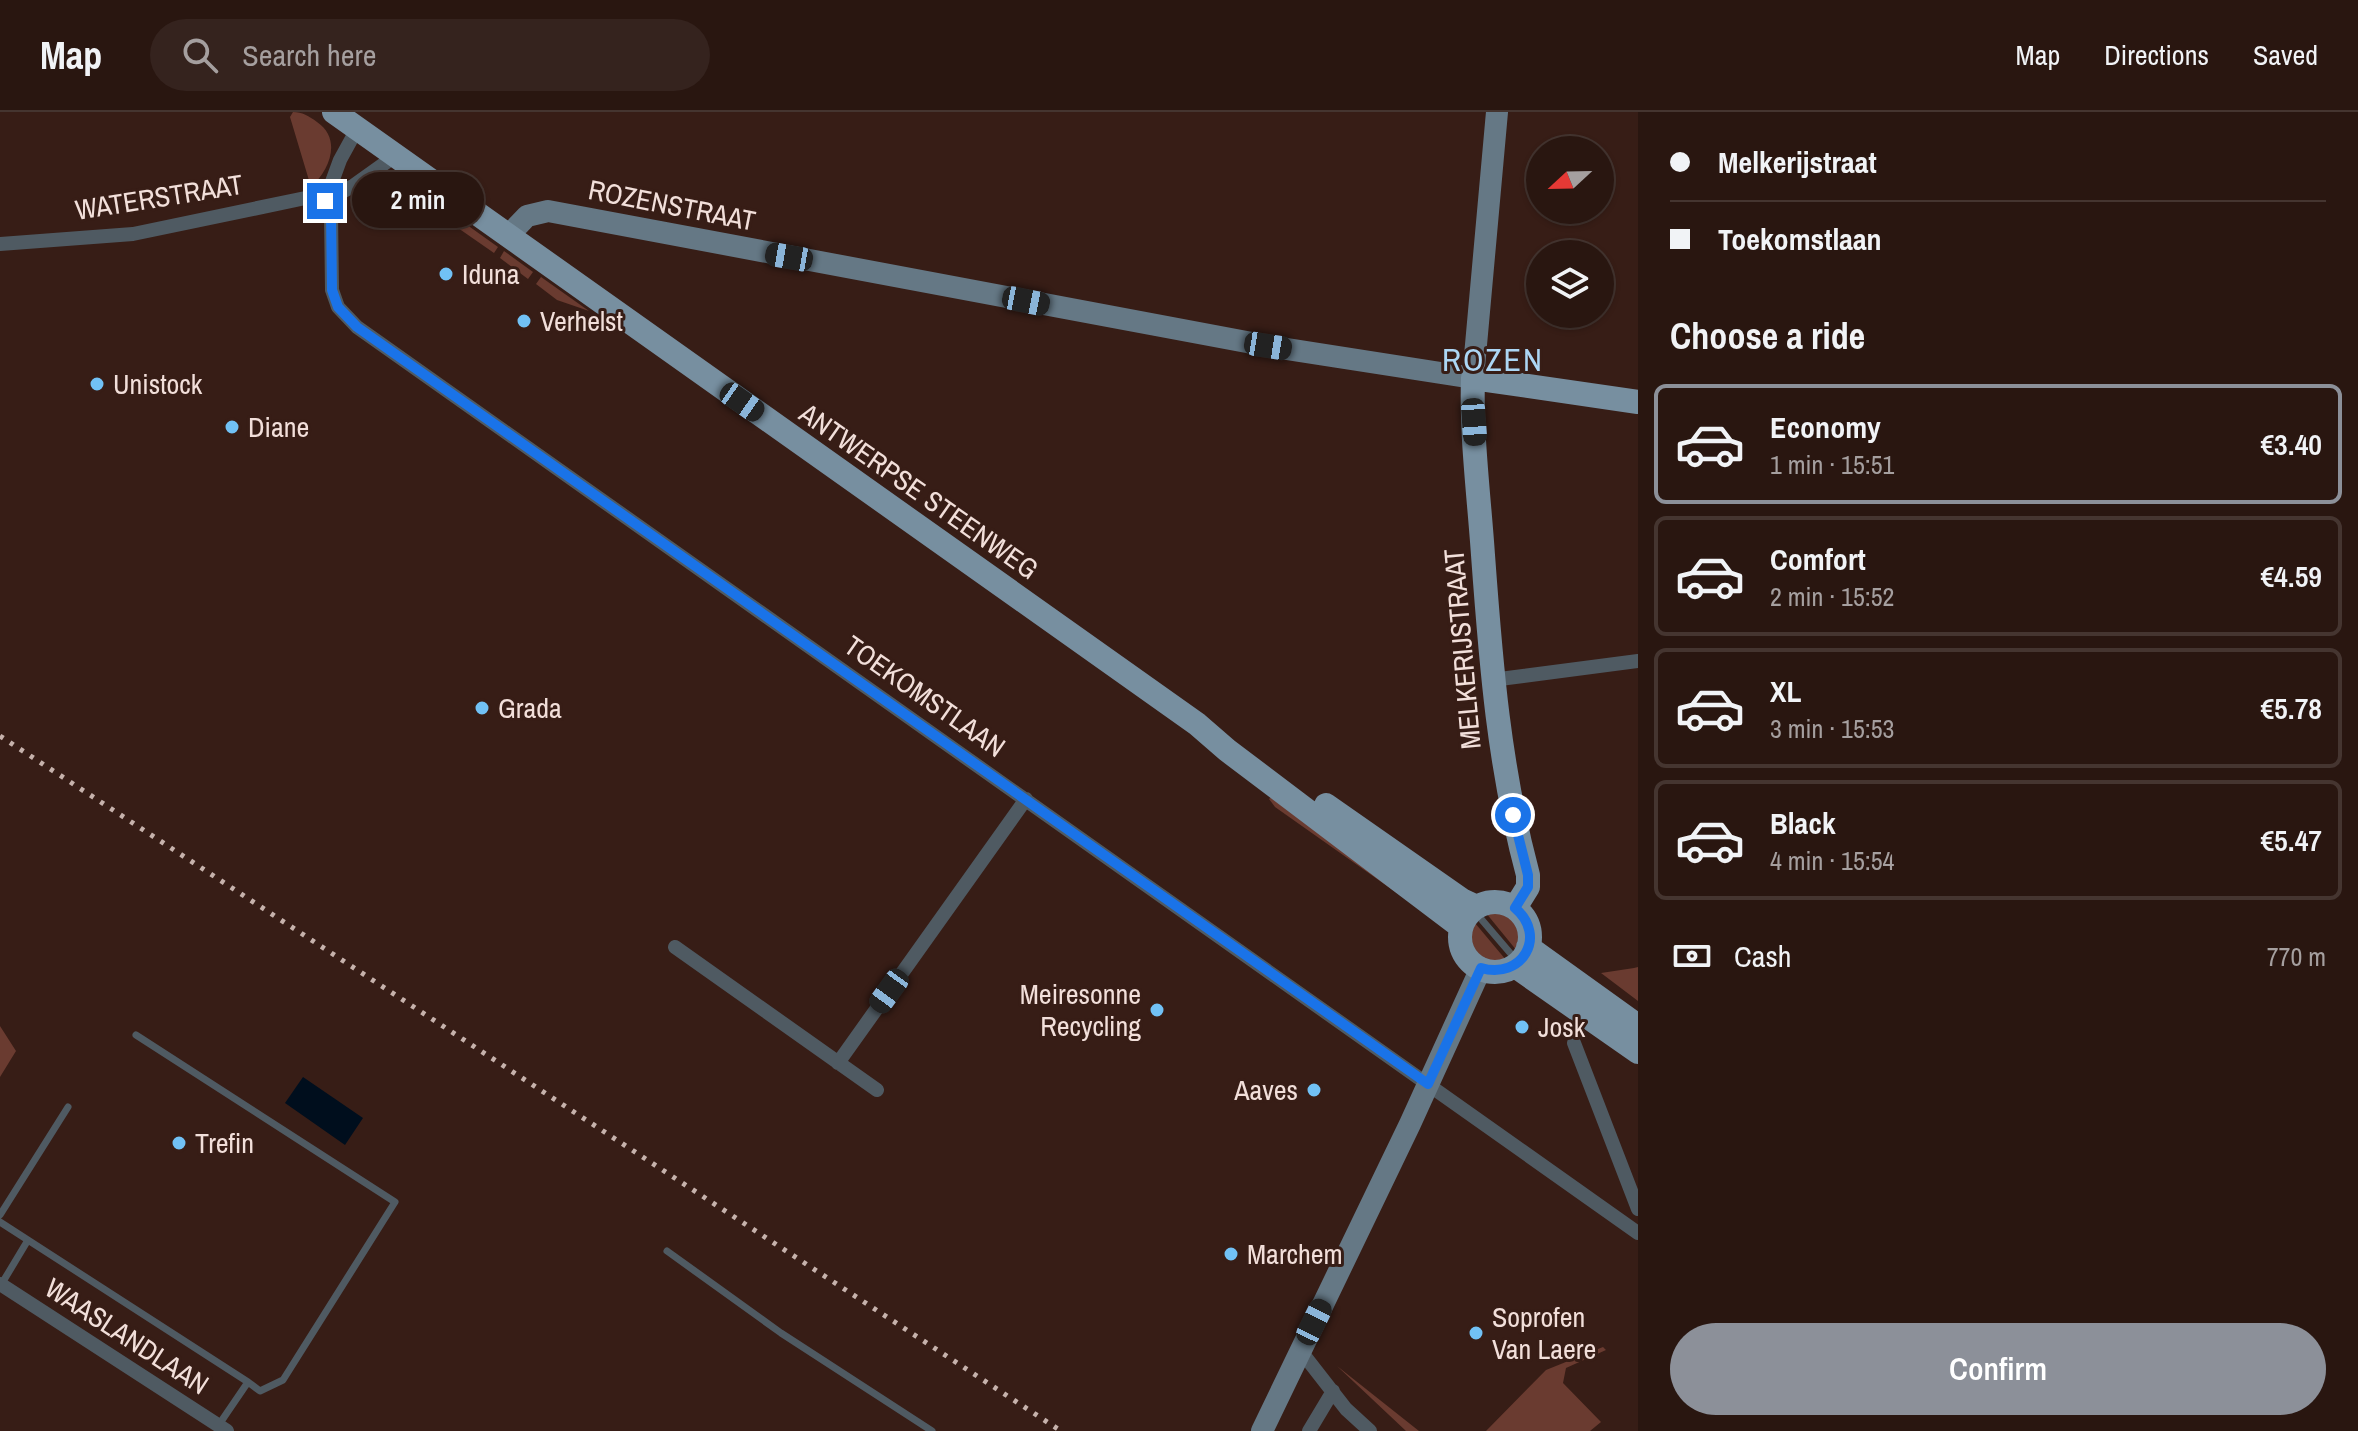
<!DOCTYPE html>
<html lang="en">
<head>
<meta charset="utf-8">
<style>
	body { margin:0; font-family:"Archivo Narrow",sans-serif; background:#35231e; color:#f1f3f6; height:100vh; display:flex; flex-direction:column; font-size:30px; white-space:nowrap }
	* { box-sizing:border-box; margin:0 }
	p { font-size:26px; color:#a59f9f }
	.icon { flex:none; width:44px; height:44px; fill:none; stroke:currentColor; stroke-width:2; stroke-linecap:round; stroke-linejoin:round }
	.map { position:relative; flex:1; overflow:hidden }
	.side { display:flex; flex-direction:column; background:#291610; width:720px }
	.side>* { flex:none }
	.hud { display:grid; align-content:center; height:176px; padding:0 32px; background:#291610 }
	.needle { width:52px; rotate:248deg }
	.fabs { position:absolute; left:1526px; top:24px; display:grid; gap:16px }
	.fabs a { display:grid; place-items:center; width:88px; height:88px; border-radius:50%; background:#291610; box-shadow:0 2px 6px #0004,0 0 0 2px #453530; font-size:40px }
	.end { position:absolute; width:36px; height:36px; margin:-18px; border:10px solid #1a73e8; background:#fff; box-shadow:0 0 0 4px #fff }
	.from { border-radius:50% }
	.bubble { position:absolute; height:56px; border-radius:28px; background:#291610; box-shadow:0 2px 6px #0004,0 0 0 2px #453530; font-size:26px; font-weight:600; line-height:56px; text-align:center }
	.car { position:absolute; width:24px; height:48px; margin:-24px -12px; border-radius:10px; box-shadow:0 0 6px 2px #0007; background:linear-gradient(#222 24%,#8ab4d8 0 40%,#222 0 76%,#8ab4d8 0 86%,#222 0) }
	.hud b { display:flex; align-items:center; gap:28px; height:76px; font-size:30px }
	.hud b+b { border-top:2px solid #453530 }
	.hud i { width:20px; height:20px; background:#f1f3f6 }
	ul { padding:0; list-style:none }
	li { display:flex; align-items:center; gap:24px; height:120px; margin:0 16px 12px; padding:0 16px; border:4px solid #453530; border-radius:12px }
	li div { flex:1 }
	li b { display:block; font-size:30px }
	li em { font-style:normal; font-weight:600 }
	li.current { border-color:#8c9099 }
	li>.icon { width:72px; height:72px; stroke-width:1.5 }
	h2 { padding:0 32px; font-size:36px; line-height:96px }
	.pay { display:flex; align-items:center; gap:20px; height:88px; padding:0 32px; font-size:30px }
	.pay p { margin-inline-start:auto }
	.primary-button { display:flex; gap:16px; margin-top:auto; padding:16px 32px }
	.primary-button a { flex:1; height:92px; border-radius:48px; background:#8c9099; color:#fff; font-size:32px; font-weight:600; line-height:92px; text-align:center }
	header { display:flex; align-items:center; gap:48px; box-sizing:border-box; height:112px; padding:0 40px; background:#291610; border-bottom:2px solid #453530 }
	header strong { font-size:38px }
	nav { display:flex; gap:44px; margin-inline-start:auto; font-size:28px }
	.search { width:560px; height:72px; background:#35231e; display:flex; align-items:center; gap:20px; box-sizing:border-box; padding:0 28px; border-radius:44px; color:#a59f9f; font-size:30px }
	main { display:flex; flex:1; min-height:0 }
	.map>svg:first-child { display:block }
	.green { fill:#6a3b30 }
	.water { fill:#000e1d }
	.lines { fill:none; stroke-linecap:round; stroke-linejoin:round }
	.lane { stroke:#4f5a62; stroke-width:7 }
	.street { stroke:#4f5a62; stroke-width:14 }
	.secondary { stroke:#657885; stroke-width:22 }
	.primary { stroke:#778fa0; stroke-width:24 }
	.rail { stroke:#c6b2ac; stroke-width:5; stroke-dasharray:4 8; stroke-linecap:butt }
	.route { stroke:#1a73e8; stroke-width:10 }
	.poi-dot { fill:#71c1f5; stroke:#371d16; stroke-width:3 }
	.labels { text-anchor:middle; stroke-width:6; stroke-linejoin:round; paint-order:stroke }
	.street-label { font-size:28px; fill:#f2dfda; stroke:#371d16 }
	.poi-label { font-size:28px; fill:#f2dfda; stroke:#371d16; text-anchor:start }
	.quarter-label { font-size:32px; letter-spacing:2px; fill:#acd6f4; stroke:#371d16 }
</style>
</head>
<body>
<header>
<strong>Map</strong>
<div class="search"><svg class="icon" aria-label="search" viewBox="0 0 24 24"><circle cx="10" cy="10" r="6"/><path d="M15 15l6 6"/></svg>Search here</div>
<nav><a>Map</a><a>Directions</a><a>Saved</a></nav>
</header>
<main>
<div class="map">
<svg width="1638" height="1319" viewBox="0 0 1638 1319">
	<rect width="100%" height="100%" fill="#371d16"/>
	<path class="green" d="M293 0C302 0 309 4 317 10 342 27 330 58 311 75L290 5Z
		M417 79 451 101 447 108 429 94Z
		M463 110 498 135 494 141 458 116Z
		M504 139 533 160 528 167 500 146Z
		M541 165 589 199 557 188 536 172Z
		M1272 684 1421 798 1275 695 1269 687Z
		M1493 799C1519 801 1525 816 1517 839L1486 801Z
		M1475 811 1506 848C1481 855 1463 833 1475 811Z
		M1638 855V889L1601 861 1634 856Z
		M0 914 16 939 0 965Z
		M1603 1235 1606 1238 1566 1256 1563 1271 1601 1310 1590 1319H1486L1546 1258Z
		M1337 1254 1419 1319H1406Z"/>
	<path class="water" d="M303 965 363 1006 345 1033 285 991Z"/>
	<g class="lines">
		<path class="lane" d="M1476 801 1517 849
			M136 923 395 1090 283 1268 260 1279 248 1270 218 1314
			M0 1103 68 995
			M0 1110 248 1270
			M667 1139 781 1221 932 1319
			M1 1173 28 1128"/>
		<path class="street" d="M357 17 340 48 325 89 331 100 332 178 338 195 357 215 1638 1121
			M325 89 353 74 395 44
			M0 132 133 122 315 84 325 89
			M1492 568 1638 549
			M675 835 877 978
			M1574 931 1638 1097
			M838 951 1026 687
			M0 1172 227 1319
			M1300 1238 1346 1297 1370 1319
			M1309 1319 1333 1279"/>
		<path class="secondary" d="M508 124 527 104 548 99 1268 234 1473 266 1497 0
			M1262 1319 1410 1012 1481 856"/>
		<path class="primary" d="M334 0 1197 612 1227 638 1461 815
			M1326 693 1462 788 1477 795
			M1460 825a35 35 0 1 1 70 0a35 35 0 1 1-70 0Z
			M1515 796 1528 775V763C1499 655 1491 553 1483 443 1479 384 1471 324 1473 266L1638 290
			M1528 835 1638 914
			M1515 854 1638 940"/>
		<path class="rail" d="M0 624 1061 1319"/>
	</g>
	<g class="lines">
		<path class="route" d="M325 89 331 100 332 178 338 195 357 215 1428 972 1481 856C1522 868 1548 824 1515 796L1528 775V763L1513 703"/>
	</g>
	<g class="poi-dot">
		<circle cx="446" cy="162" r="8"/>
		<circle cx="524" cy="209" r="8"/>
		<circle cx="97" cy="272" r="8"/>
		<circle cx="232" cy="315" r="8"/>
		<circle cx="482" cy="596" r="8"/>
		<circle cx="1157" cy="898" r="8"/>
		<circle cx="1522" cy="915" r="8"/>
		<circle cx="1314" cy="978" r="8"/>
		<circle cx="179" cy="1031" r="8"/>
		<circle cx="1231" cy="1142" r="8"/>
		<circle cx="1476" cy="1221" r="8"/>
	</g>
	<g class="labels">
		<g class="street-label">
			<text transform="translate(159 85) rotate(-9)" y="10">WATERSTRAAT</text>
			<text transform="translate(672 93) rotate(11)" y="10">ROZENSTRAAT</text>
			<text transform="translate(919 379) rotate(35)" y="10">ANTWERPSE STEENWEG</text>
			<text transform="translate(1462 537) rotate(-95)" y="10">MELKERIJSTRAAT</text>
			<text transform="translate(925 584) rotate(35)" y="10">TOEKOMSTLAAN</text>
			<text transform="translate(127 1224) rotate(33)" y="10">WAASLANDLAAN</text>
		</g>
		<g class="poi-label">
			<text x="462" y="172">Iduna</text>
			<text x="540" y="219">Verhelst</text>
			<text x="113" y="282">Unistock</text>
			<text x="248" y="325">Diane</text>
			<text x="498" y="606">Grada</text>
			<text x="1141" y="892" text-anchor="end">Meiresonne<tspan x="1141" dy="32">Recycling</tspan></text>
			<text x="1538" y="925">Josk</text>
			<text x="1298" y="988" text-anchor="end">Aaves</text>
			<text x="195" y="1041">Trefin</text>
			<text x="1247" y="1152">Marchem</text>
			<text x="1492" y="1215">Soprofen<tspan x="1492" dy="32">Van Laere</tspan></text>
		</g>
		<g class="quarter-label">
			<text x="1493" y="259">ROZEN</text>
		</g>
	</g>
</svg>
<div class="fabs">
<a><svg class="needle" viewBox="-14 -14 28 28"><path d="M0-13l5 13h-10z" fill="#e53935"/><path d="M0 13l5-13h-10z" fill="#a59f9f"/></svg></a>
<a><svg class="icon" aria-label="layers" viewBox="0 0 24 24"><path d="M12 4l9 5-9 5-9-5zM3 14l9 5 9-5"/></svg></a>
</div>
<i class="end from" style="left:1513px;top:703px"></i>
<i class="end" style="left:325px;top:89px"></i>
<div class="bubble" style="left:352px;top:60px;width:132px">2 min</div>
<i class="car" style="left:789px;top:145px;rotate:280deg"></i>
<i class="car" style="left:1026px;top:189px;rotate:101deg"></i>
<i class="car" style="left:1268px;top:234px;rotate:99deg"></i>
<i class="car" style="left:742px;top:290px;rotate:125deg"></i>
<i class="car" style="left:1474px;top:310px;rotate:176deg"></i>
<i class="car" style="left:889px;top:879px;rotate:216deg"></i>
<i class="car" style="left:1314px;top:1210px;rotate:26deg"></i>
</div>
<section class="side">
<div class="hud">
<b><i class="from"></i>Melkerijstraat</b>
<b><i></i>Toekomstlaan</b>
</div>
<h2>Choose a ride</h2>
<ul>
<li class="current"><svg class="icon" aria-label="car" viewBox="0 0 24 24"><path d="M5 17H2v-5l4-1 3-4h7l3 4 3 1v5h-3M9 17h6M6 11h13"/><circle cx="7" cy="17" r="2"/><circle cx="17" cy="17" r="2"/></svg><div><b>Economy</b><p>1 min · 15:51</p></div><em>€3.40</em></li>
<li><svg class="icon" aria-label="car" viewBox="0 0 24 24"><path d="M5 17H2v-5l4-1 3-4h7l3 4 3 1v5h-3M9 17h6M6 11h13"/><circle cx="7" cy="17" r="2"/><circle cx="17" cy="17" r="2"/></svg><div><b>Comfort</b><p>2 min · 15:52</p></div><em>€4.59</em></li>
<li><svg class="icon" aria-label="car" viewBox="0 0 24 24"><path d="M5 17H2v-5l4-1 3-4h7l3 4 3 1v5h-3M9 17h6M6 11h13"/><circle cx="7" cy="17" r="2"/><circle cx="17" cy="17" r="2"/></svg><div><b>XL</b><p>3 min · 15:53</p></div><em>€5.78</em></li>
<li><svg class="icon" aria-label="car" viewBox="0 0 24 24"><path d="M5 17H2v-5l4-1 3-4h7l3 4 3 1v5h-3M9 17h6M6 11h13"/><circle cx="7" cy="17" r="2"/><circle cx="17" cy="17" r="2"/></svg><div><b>Black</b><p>4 min · 15:54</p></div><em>€5.47</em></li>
</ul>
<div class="pay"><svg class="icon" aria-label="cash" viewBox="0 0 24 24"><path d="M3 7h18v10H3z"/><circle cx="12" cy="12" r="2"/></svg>Cash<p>770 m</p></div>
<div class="primary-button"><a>Confirm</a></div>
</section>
</main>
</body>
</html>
